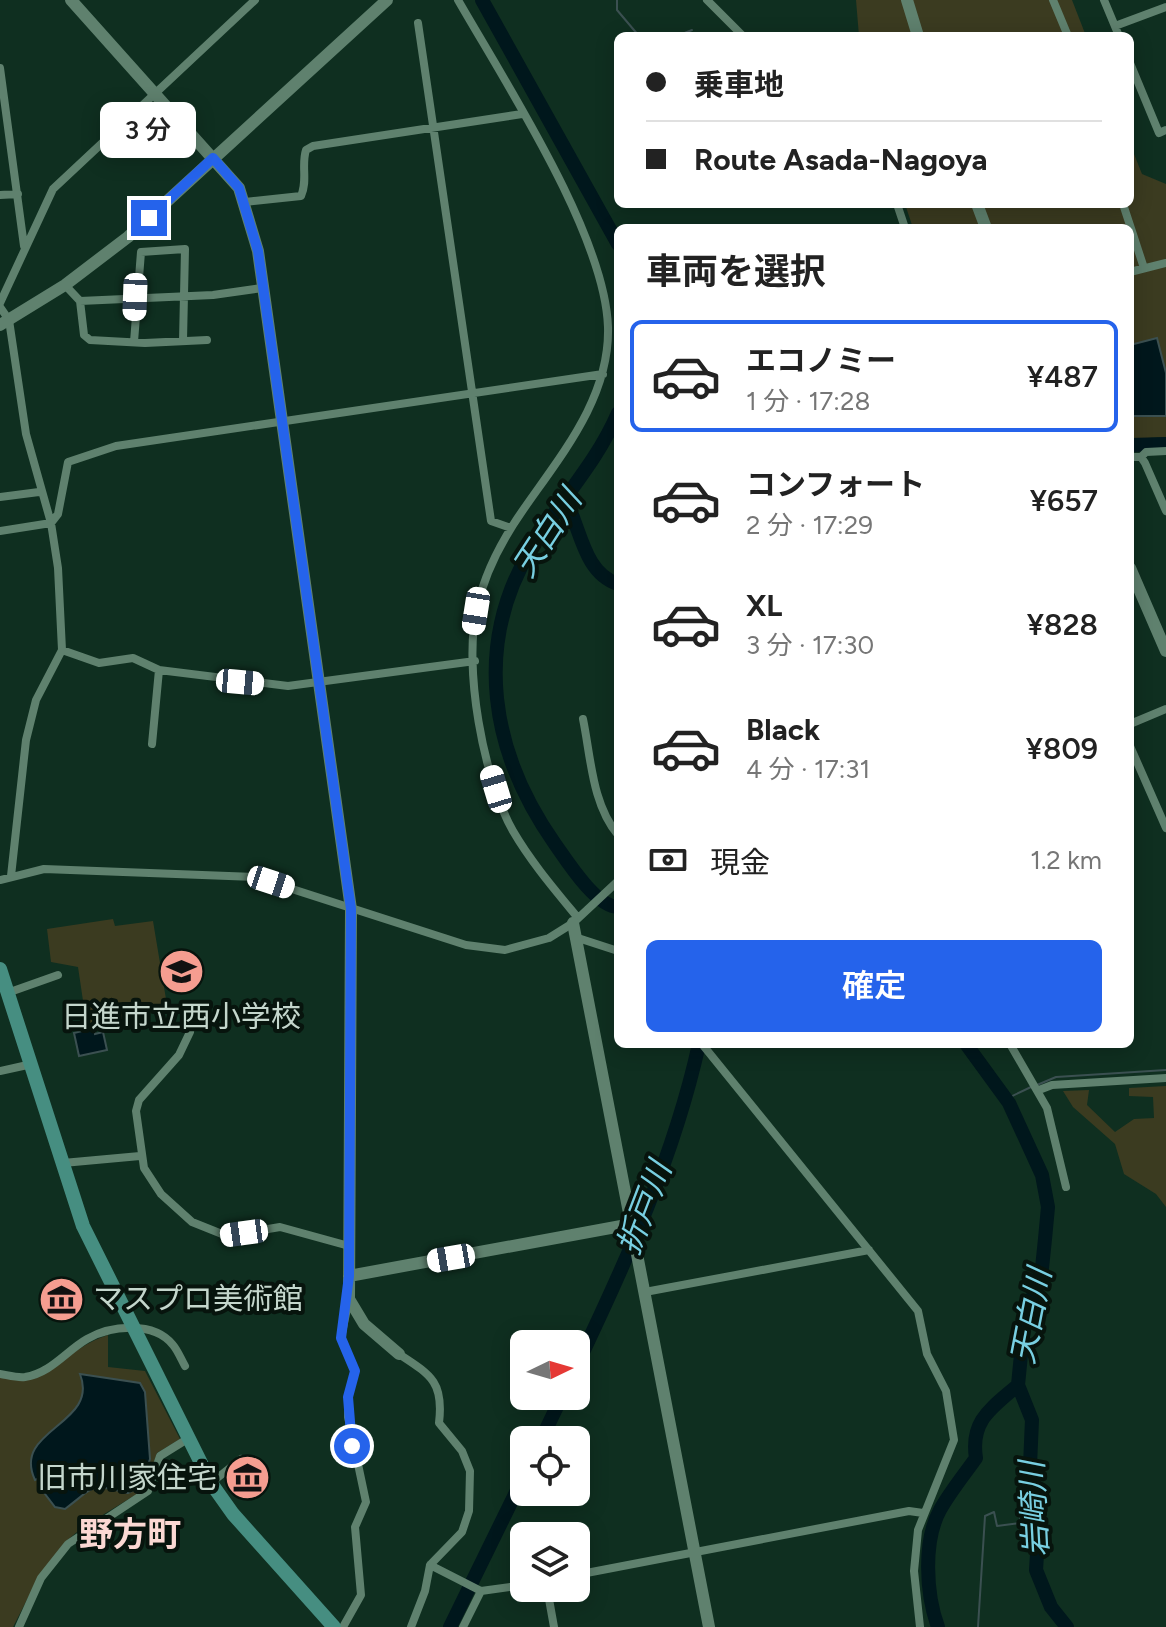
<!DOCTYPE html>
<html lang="ja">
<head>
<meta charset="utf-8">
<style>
	body { margin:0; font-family:Figtree,"Noto Sans JP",sans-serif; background:#f2f2f2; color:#222; height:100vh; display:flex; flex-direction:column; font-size:30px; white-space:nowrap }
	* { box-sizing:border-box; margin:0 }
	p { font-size:26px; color:#767676 }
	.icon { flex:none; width:44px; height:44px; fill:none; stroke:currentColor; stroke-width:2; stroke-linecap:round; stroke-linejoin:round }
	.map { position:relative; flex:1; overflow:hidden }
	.drawer { position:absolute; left:614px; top:224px; width:520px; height:824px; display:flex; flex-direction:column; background:#fff; border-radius:12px; box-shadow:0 4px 20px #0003 }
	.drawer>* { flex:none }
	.guide { position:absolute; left:614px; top:32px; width:520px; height:176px; border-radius:12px; box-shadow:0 4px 20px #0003; display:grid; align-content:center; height:176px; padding:0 32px; background:#fff }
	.needle { width:52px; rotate:85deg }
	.fabs { position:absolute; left:510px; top:1330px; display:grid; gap:16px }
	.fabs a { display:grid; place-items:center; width:80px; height:80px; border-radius:12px; background:#fff; box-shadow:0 4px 20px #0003; font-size:40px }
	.end { position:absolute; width:36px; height:36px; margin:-18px; border:10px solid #2563eb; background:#fff; box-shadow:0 0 0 4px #fff }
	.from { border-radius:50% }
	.bubble { position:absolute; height:56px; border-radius:12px; background:#fff; box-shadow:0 4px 20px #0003; font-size:26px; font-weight:600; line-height:56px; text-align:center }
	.car { position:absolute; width:24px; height:48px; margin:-24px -12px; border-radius:10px; box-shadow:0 0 6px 2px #0007; background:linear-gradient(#fff 24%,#345 0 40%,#fff 0 76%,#345 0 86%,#fff 0) }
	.guide b { display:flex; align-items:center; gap:28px; height:76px; font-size:30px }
	.guide b+b { border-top:2px solid #e0e0e0 }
	.guide i { width:20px; height:20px; background:#222 }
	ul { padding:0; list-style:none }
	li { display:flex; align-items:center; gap:24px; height:112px; margin:0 16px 12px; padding:0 16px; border:4px solid transparent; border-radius:12px }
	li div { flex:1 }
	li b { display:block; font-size:30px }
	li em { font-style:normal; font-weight:600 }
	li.on { border-color:#2563eb }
	li>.icon { width:72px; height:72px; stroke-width:1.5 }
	h2 { padding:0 32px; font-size:36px; line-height:96px }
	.pay { display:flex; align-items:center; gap:20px; height:88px; padding:0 32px; font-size:30px }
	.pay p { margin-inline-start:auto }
	.cta { display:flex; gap:16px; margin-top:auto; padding:16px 32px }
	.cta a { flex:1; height:92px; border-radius:12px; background:#2563eb; color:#fff; font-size:32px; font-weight:600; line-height:92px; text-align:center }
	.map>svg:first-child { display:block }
	.green { fill:#3b3b20 }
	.water { fill:#00171c; stroke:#3b5051; stroke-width:2 }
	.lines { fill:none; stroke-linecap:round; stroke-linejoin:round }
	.stream { stroke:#3b5051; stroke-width:2 }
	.river { stroke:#00171c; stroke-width:14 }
	.street { stroke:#5f816e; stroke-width:8 }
	.secondary { stroke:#5f816e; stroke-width:12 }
	.primary { stroke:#468e81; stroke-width:14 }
	.route { stroke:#2563eb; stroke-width:10 }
	.labels { text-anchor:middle; stroke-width:8; stroke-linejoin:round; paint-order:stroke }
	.poi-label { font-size:30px; fill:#c4d6cc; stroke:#07140d }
	.water-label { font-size:32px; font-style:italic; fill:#78cfe1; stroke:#07140d }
	.quarter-label { font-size:34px; font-weight:bold; fill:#fbd8d3; stroke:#07140d }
</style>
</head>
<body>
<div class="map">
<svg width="1166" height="1627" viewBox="0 0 1166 1627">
	<rect width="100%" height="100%" fill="#0f2f20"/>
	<path class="green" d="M856 0H1072L1086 36H859Z
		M1130 144 1142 174 1166 184V437L1130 439V228H913L905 204H1130Z
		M113 919 115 926 153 921 167 1005C142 1017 113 1035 86 1021L78 967 51 962 47 929Z
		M1166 1086V1207L1156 1194 1124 1174 1115 1144 1073 1107 1063 1091 1089 1090 1087 1105 1115 1132 1134 1119 1154 1118 1153 1097 1129 1096V1088Z
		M108 1335V1367L145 1371 180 1439 157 1453 145 1489 83 1527 65 1542 38 1578 13 1627H0V1377C55 1382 63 1350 108 1335Z"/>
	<path class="water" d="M1157 338 1166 373V416H1130V345Z
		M94 1028 95 1034 103 1032 107 1050 79 1056 74 1033Z
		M80 1374 140 1383 145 1392 150 1459 141 1487 128 1493C89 1483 97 1485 65 1509L55 1507 42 1490 46 1485 40 1478 35 1480C11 1429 100 1425 80 1374Z"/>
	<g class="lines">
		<path class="stream" d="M617 0V10L639 36
			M677 36 692 30
			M1037 1085 1056 1077 1166 1070
			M1006 1099 1031 1087
			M978 1627 985 1516 994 1512 997 1526 1020 1523 1023 1491 1029 1488"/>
		<path class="river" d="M482 0 618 244
			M618 413C596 464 560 500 532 547 472 646 491 753 555 844 567 861 596 907 618 907
			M1130 445 1166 444
			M566 501C581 530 584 573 618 584
			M966 1044 1009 1103 1042 1175 1048 1207 1045 1239 1042 1268 1024 1324 1018 1385 1032 1420 1029 1488 1038 1539 1036 1570 1051 1607 1067 1627
			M576 1367C626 1262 674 1157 699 1044
			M541 1440 562 1396
			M450 1627 524 1476
			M938 1627C926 1594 923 1541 940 1510 950 1492 964 1475 976 1458 970 1420 992 1408 1018 1385"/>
		<path class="street" d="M458 0C505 82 605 235 608 327 610 398 561 455 523 510 502 540 485 571 477 608 463 666 483 778 513 831 531 862 555 890 578 918
			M707 0 743 36
			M1053 0 1068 36
			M1104 0 1119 36
			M418 23 491 521 511 528
			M1115 26 1166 7
			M1130 63 1159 133 1166 130
			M0 68 24 246
			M0 195 18 194
			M245 202 301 196C308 181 301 165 306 150L313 146 522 114
			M897 204 905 228
			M1123 204 1144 268
			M1130 272 1166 263
			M65 285 80 301 84 335 90 340 145 343 207 340
			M80 301 213 295 262 288
			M0 303 53 189 255 0
			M0 307 9 320 26 434 51 523 58 568 62 650 36 700 26 740 11 876
			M134 342 141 252 185 249 183 341
			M1130 457H1141L1145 463 1166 511
			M1141 457 1146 452 1166 451
			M0 497 39 492
			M0 531 51 523 58 514 68 462 116 446 603 374
			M62 650 99 663 133 658 159 670 288 686 475 661
			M583 719C591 758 592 804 618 835
			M1130 724 1166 709
			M152 744 159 670
			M1130 746 1166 828
			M0 880 44 869 255 877 466 945 505 950 549 938 573 923 618 881
			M578 938 618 951
			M10 992 58 975
			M190 1032 179 1055 139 1100 136 1111 144 1168 161 1194 192 1222 227 1236 280 1227 349 1246
			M702 1044 918 1311 927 1354 946 1391 954 1440 918 1530 914 1571 920 1627
			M1010 1044 1047 1108 1066 1187
			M0 1071 32 1064
			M1039 1090 1052 1085 1166 1078
			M63 1163 140 1156
			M645 1292 869 1250
			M399 1354C431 1375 444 1382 439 1423L462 1451 470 1471 469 1511 462 1532 430 1565 425 1591 411 1627
			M0 1374C7 1375 17 1378 25 1377 51 1373 66 1351 87 1339 111 1325 154 1321 173 1345 178 1351 181 1359 185 1366
			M211 1483 241 1459 245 1464
			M430 1565 481 1591 524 1585
			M576 1575 909 1511 923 1513
			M547 1588 554 1627
			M19 1627 41 1578 68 1544 148 1491 160 1456 189 1438
			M343 1627 361 1595 355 1527 366 1502 348 1417V1397L355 1371 341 1338 349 1299
			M463 1627 481 1591"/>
		<path class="secondary" d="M71 0 239 188 258 251 351 909 349 1299 364 1324 399 1354
			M907 0 918 36
			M977 204 986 228
			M0 325 65 285 128 237 387 0
			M1130 568 1166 651
			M573 923 709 1627
			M349 1276 632 1224"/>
		<path class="primary" d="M0 969 83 1226 211 1483 233 1514 334 1627"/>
	</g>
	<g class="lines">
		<path class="route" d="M149 218 213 158 239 188 258 251 351 909 349 1276 341 1338 355 1371 348 1397 352 1446"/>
	</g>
	<defs>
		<symbol id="school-disc" viewBox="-11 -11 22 22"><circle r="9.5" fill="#f59d90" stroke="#07140d"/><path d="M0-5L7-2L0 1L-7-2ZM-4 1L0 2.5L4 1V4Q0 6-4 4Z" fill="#111"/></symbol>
		<symbol id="museum-disc" viewBox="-11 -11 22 22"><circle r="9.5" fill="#f59d90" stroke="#07140d"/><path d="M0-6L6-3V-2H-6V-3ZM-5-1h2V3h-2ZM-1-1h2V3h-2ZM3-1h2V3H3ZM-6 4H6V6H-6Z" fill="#111"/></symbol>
	</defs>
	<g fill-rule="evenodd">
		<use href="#school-disc" x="156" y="946" width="51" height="51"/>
		<use href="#museum-disc" x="36" y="1274" width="51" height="51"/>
		<use href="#museum-disc" x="222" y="1452" width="51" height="51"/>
	</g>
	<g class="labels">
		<g class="poi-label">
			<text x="181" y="1027">日進市立西小学校</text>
			<text x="93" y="1309" text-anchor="start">マスプロ美術館</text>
			<text x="217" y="1488" text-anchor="end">旧市川家住宅</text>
		</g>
		<g class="water-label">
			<text transform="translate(547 533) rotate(-57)" y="11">天白川</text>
			<text transform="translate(644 1208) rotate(-69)" y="11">折戸川</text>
			<text transform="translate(1031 1316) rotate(-79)" y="11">天白川</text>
			<text transform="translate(1034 1509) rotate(-93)" y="11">岩崎川</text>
		</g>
		<g class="quarter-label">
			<text x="130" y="1546">野方町</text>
		</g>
	</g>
</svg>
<div class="fabs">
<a><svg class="needle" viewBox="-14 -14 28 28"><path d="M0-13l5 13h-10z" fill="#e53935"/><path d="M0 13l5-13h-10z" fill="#767676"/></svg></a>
<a><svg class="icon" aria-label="locate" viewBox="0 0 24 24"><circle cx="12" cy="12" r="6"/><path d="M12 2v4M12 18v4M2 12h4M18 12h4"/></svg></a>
<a><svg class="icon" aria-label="layers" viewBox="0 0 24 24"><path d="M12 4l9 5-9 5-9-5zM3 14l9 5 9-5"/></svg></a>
</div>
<i class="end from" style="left:352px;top:1446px"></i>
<i class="end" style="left:149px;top:218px"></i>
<div class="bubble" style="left:100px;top:102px;width:96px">3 分</div>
<i class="car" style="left:135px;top:297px;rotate:182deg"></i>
<i class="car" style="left:476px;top:611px;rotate:189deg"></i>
<i class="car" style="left:240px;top:682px;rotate:95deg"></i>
<i class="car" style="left:496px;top:789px;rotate:343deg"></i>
<i class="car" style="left:271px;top:882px;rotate:108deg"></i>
<i class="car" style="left:244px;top:1233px;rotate:262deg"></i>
<i class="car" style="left:451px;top:1258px;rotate:260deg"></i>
<div class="guide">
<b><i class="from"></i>乗車地</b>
<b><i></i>Route Asada-Nagoya</b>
</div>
<section class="drawer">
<h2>車両を選択</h2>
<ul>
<li class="on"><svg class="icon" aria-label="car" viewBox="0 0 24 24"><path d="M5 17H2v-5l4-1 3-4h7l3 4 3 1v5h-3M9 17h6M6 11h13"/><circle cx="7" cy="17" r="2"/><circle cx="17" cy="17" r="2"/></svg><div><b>エコノミー</b><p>1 分 · 17:28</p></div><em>¥487</em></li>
<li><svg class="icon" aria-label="car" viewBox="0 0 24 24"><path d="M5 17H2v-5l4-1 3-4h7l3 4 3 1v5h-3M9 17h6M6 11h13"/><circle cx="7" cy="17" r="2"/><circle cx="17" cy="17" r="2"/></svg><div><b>コンフォート</b><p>2 分 · 17:29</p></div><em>¥657</em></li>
<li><svg class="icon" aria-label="car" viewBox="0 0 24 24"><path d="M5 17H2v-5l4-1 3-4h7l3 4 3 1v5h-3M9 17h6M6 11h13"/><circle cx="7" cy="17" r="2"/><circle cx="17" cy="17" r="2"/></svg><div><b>XL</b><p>3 分 · 17:30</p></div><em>¥828</em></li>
<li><svg class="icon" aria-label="car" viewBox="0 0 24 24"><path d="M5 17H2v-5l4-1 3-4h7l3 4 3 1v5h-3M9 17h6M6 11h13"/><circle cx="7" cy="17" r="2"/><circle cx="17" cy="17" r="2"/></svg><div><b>Black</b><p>4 分 · 17:31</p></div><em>¥809</em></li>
</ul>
<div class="pay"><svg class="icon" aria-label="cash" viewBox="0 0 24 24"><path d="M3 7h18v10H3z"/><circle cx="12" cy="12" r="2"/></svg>現金<p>1.2 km</p></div>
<div class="cta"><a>確定</a></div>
</section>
</div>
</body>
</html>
